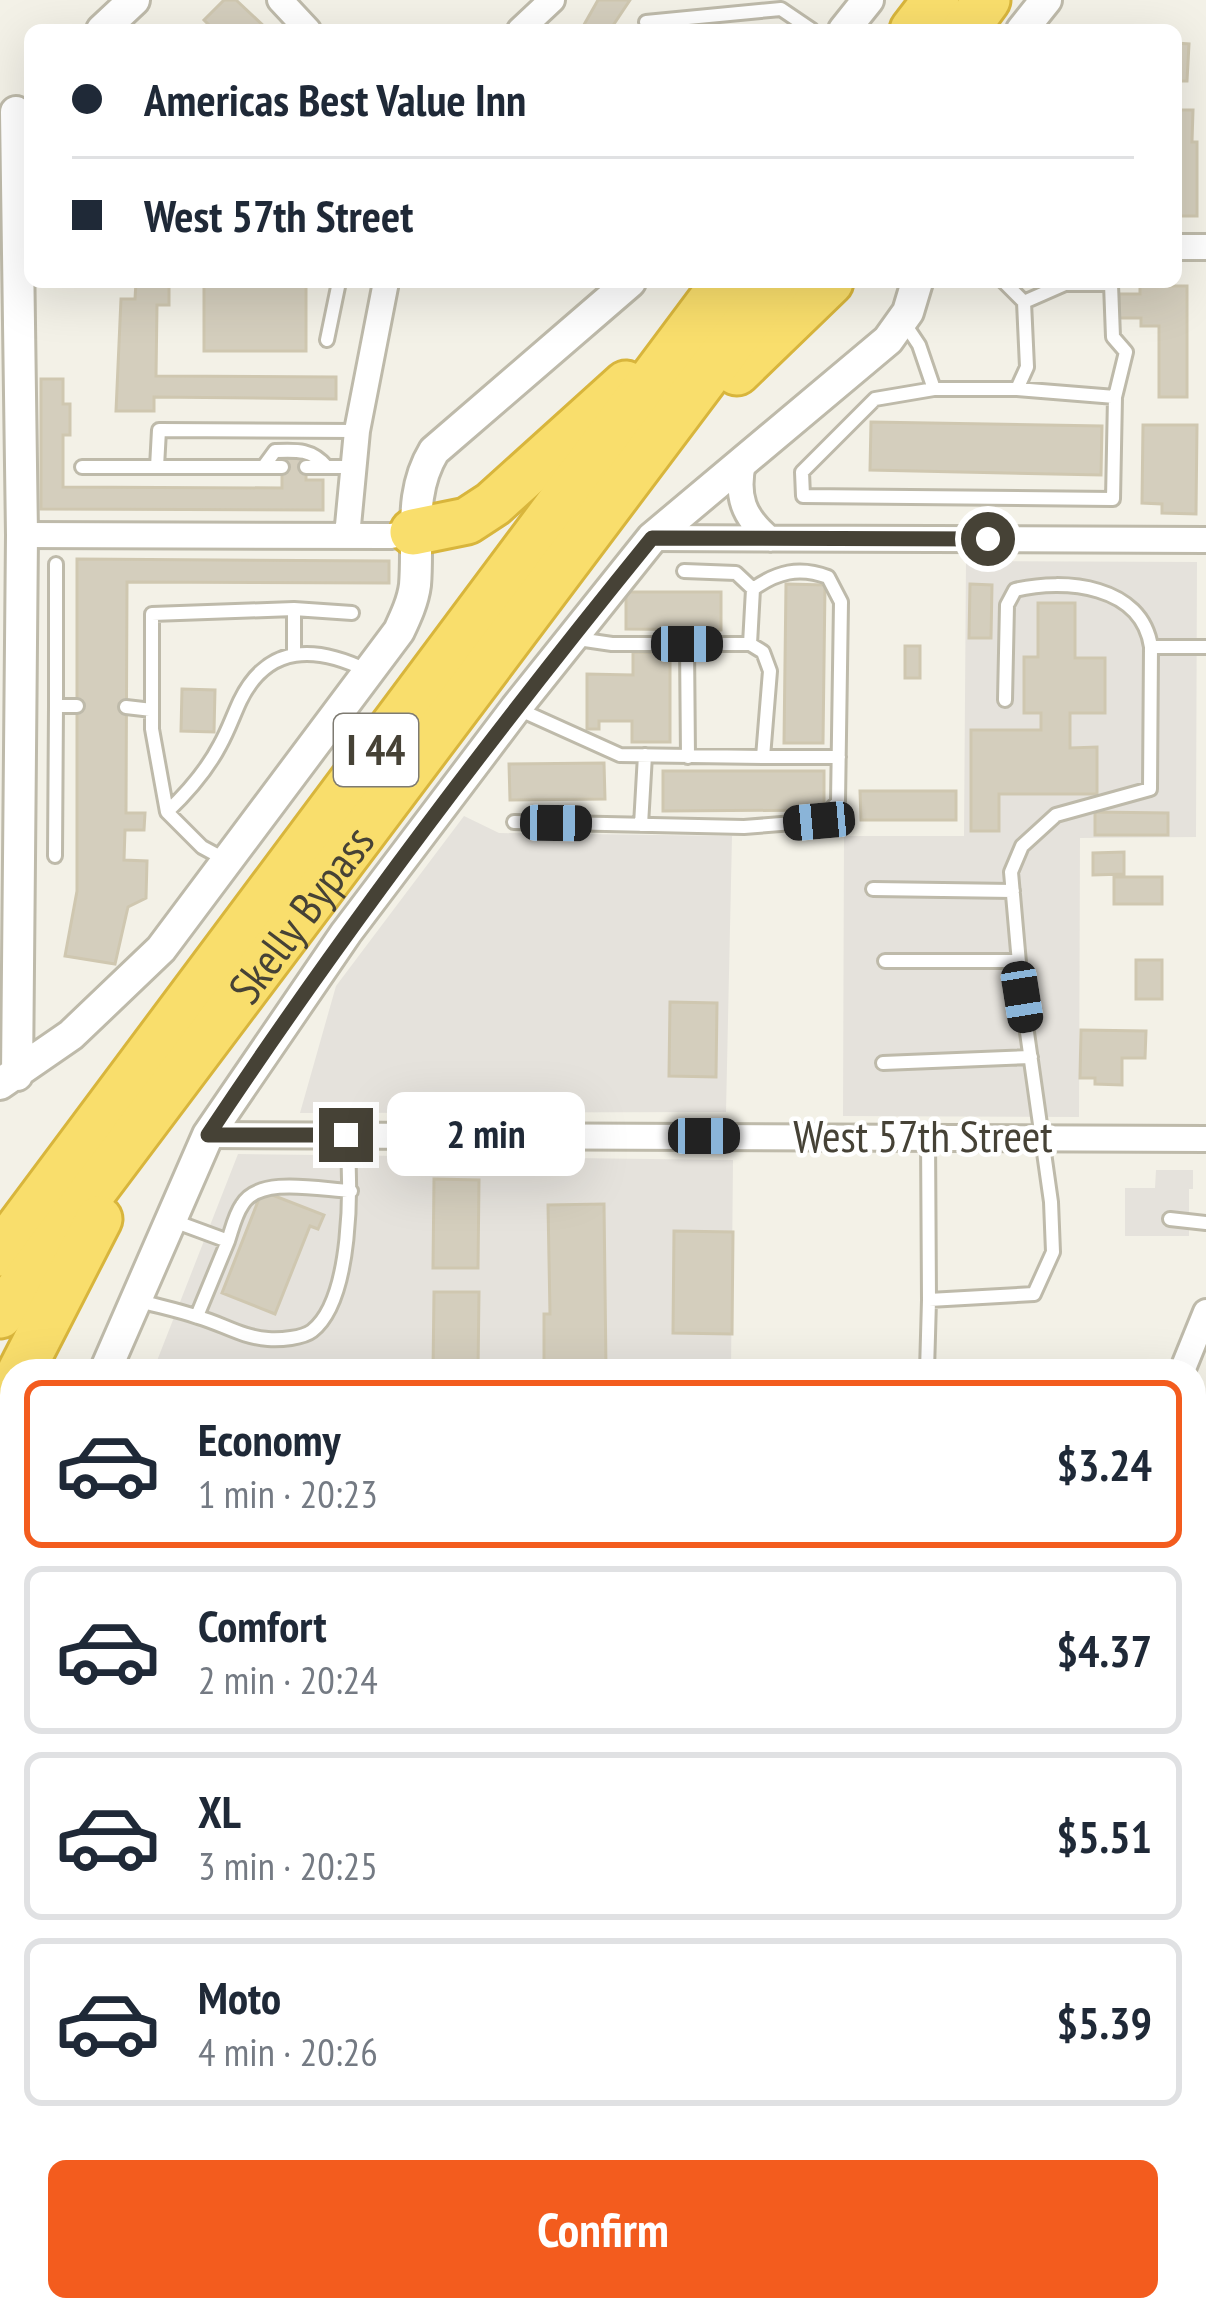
<!DOCTYPE html>
<html lang="en">
<head>
<meta charset="utf-8">
<style>
	body { margin:0; font-family:"PT Sans Narrow",sans-serif; background:#f2f2f3; color:#1f2937; height:100vh; display:flex; flex-direction:column; font-size:45px; white-space:nowrap }
	* { box-sizing:border-box; margin:0 }
	p { font-size:39px; color:#747a83 }
	.icon { flex:none; width:66px; height:66px; fill:none; stroke:currentColor; stroke-width:2; stroke-linecap:round; stroke-linejoin:round }
	.map { position:relative; flex:1; overflow:hidden }
	.drawer { position:absolute; left:0px; top:1359px; width:1206px; height:963px; display:flex; flex-direction:column; background:#fff; border-radius:36px 36px 0 0; box-shadow:0 12px 48px #0002 }
	.drawer>* { flex:none }
	.hud { position:absolute; left:24px; top:24px; width:1158px; height:264px; border-radius:18px; box-shadow:0 12px 48px #0002; display:grid; align-content:center; height:264px; padding:0 48px; background:#fff }
	.end { position:absolute; width:54px; height:54px; margin:-27px; border:15px solid #464236; background:#fff; box-shadow:0 0 0 6px #fff }
	.from { border-radius:50% }
	.bubble { position:absolute; height:84px; border-radius:18px; background:#fff; box-shadow:0 12px 48px #0002; font-size:39px; font-weight:700; line-height:84px; text-align:center }
	.car { position:absolute; width:36px; height:72px; margin:-36px -18px; border-radius:15px; box-shadow:0 0 9px 3px #0007; background:linear-gradient(#222 24%,#8ab4d8 0 40%,#222 0 76%,#8ab4d8 0 86%,#222 0) }
	.hud b { display:flex; align-items:center; gap:42px; height:114px; font-size:45px }
	.hud b+b { border-top:3px solid #e0e1e3 }
	.hud i { width:30px; height:30px; background:#1f2937 }
	ul { padding:21px 0 0; list-style:none }
	li { display:flex; align-items:center; gap:36px; height:168px; margin:0 24px 18px; padding:0 24px; border:6px solid #e0e1e3; border-radius:18px }
	li div { flex:1 }
	li b { display:block; font-size:45px }
	li em { font-style:normal; font-weight:700 }
	li.current { border-color:#f35c1e }
	li>.icon { width:108px; height:108px; stroke-width:1.5 }
	.button { display:flex; gap:24px; margin-top:auto; padding:24px 48px }
	.button a { flex:1; height:138px; border-radius:18px; background:#f35c1e; color:#fff; font-size:48px; font-weight:700; line-height:138px; text-align:center }
	.map>svg:first-child { display:block }
	.industrial { fill:#e5e2dc }
	.building { fill:#d4cebd; stroke:#cfc7b0; stroke-width:3 }
	.lines { fill:none; stroke-linecap:round; stroke-linejoin:round }
	.service-casing { stroke:#bebaaa; stroke-width:18 }
	.minor-casing { stroke:#bebaaa; stroke-width:30 }
	.tertiary-casing { stroke:#bebaaa; stroke-width:36 }
	.motorway-casing { stroke:#d8b53c; stroke-width:51 }
	.service { stroke:#fff; stroke-width:12 }
	.minor { stroke:#fff; stroke-width:24 }
	.tertiary { stroke:#fff; stroke-width:30 }
	.motorway { stroke:#f9de6c; stroke-width:45 }
	.rail-casing { stroke:#969696; stroke-width:10 }
	.rail { stroke:#fff; stroke-width:6; stroke-dasharray:18; stroke-linecap:butt }
	.route { stroke:#464236; stroke-width:15 }
	.labels { text-anchor:middle; stroke-width:9; stroke-linejoin:round; paint-order:stroke }
	.shield { fill:#fff; stroke:#7e7b72; stroke-width:3 }
	.shield-label { font-size:42px; font-weight:bold; fill:#464236 }
	.street-label { font-size:45px; fill:#464236; stroke:#fff }
</style>
</head>
<body>
<div class="map">
<svg width="1206" height="2320" viewBox="0 0 1206 2320">
	<rect width="100%" height="100%" fill="#f3f1e7"/>
	<path class="industrial" d="M966 561 1197 562 1196 837 1080 838 1079 1117 843 1116 844 836H964Z
		M464 816 499 833 732 836 726 1112 300 1113 336 986Z
		M238 1154 733 1160 731 1371H153Z
		M1156 1170H1193V1189H1189V1236H1125V1188H1155Z"/>
	<path class="building" d="M224 0H236L268 30H214L204 20Z
		M598 0H630L610 30H581Z
		M1176 43 1189 44 1187 81H1176Z
		M1176 110H1193L1192 142H1197V216H1176Z
		M136 282H169V305H157L156 376 336 377V399L154 397V411H116L121 299H135Z
		M204 282H306V351H204Z
		M1140 286H1187V397H1159V326H1141V318H1119V294H1140Z
		M41 379H63V404H70V435H63V487L282 488V458H306V480H323V510L41 509Z
		M871 422 1102 426 1101 475 870 470Z
		M1143 425H1197L1196 514 1162 513V504L1142 503Z
		M77 559 389 561V583L127 582 126 813H145L144 830H125L124 860 147 861 146 898 128 907 115 964 65 956 77 891Z
		M786 584 825 585 823 743H784Z
		M970 584 992 585 991 638H969Z
		M626 592H721V630L626 629Z
		M1038 603H1075V658H1105V713H1070V748L1097 747V794H999V831H971V730H1041V713H1024V657H1038Z
		M905 646H920V678H905Z
		M633 652 670 653V742H632V721H599V729H587V674L633 675Z
		M182 689 215 690 214 732 181 731Z
		M604 763 605 799 510 800 509 764Z
		M663 771H824V810L663 811Z
		M860 791H956V820H861Z
		M1095 812 1168 813V835H1095Z
		M1124 852V874L1093 875V853Z
		M1114 877H1162V904H1114Z
		M1136 960H1162V999H1136Z
		M670 1002 717 1003 716 1077 669 1076Z
		M1081 1030 1146 1031 1145 1058H1122V1085L1095 1084V1078H1080Z
		M434 1179 479 1180 478 1268H433Z
		M262 1191 324 1215 318 1229 310 1226 275 1314 222 1293Z
		M604 1204 606 1369 544 1370V1314H550L548 1205Z
		M674 1231 733 1232 732 1334 673 1333Z
		M434 1292H479L478 1371H433Z"/>
	<g class="lines">
		<defs>
			<path id="service" d="M646 22 781 9 812 30
				M1024 302 1065 284H1111L1113 337 1126 352 1115 397
				M903 321 919 345 934 389H1017L1027 367 1024 302 1004 282
				M327 340 339 282
				M934 389 875 399 802 472 803 496 1113 499 1115 397 1017 389
				M264 466 275 451C297 450 312 449 327 467
				M82 467H282
				M157 467 159 430 357 431
				M306 467H353
				M56 564V706H77
				M684 571 736 573 753 589 750 644
				M294 609V655
				M687 644 688 757
				M1005 700 1007 605 1015 590C1065 578 1142 585 1151 647H1206
				M126 707 152 710
				M518 709 620 755 763 757 770 671 763 652 750 644H612L578 639
				M763 757H839
				M167 812 152 729V614L294 609 352 613
				M514 822 744 827 819 821 838 802 841 602 828 577C799 566 777 572 753 589
				M641 825 645 755
				M55 856 56 706
				M226 860 202 847 167 812C188 792 207 770 220 745 228 731 233 716 240 701 268 643 317 646 368 671
				M873 889 1013 891
				M885 961H1019
				M883 1063 1031 1057
				M928 1136 929 1300
				M1170 1219 1206 1223
				M171 1220 228 1241 197 1316
				M228 1241C232 1229 235 1215 242 1205 259 1175 322 1190 351 1191
				M136 1300C157 1306 178 1310 198 1317 223 1324 241 1337 268 1339 280 1340 303 1338 312 1331 353 1299 351 1184 347 1137
				M927 1371 929 1300 1034 1294 1053 1252 1051 1202 1022 997 1011 872 1022 846 1056 815 1150 789 1151 647
				M179 2310 180 2320
				M316 2310V2320
				M239 2320V2310"/>
			<path id="minor" d="M280 0 308 30
				M520 30 552 0
				M1176 247H1206
				M743 463C736 496 743 517 770 539
				M22 535 391 536 413 532
				M347 536 357 431 386 282
				M652 538 1206 540
				M208 1135 1206 1139
				M1182 1371 1206 1312
				M1194 2278H1206
				M770 2320 774 2310"/>
			<path id="tertiary" d="M102 30 134 0
				M844 30 868 0
				M1022 30 1046 0
				M16 112 22 535 17 1075
				M0 1084 71 1035 161 949 399 631C406 616 413 601 415 585 419 538 408 494 434 451L630 282
				M105 1371 208 1135 346 933 516 708 652 538 888 340 908 312 917 282
				M4 2320 3 1739 4 1685 12 1629"/>
			<g id="motorway">
				<path d="M913 30 936 0"/>
				<path d="M965 30 987 0"/>
				<path d="M737 372 830 282"/>
				<path d="M413 532 467 521 493 504 626 384"/>
				<path d="M0 1253 725 282"/>
				<path id="s1" d="M0 1315 777 282"/>
				<path d="M21 1371 99 1219"/>
				<path d="M0 1410 12 1388"/>
			</g>
		</defs>
		<use href="#service" class="service-casing"/>
		<use href="#minor" class="minor-casing"/>
		<use href="#tertiary" class="tertiary-casing"/>
		<use href="#motorway" class="motorway-casing"/>
		<use href="#service" class="service"/>
		<use href="#minor" class="minor"/>
		<use href="#tertiary" class="tertiary"/>
		<use href="#motorway" class="motorway"/>
		<defs>
			<path id="rail" d="M1194 1458 1206 1433
				M833 2320 837 2310"/>
		</defs>
		<use href="#rail" class="rail-casing"/>
		<use href="#rail" class="rail"/>
	</g>
	<g class="lines">
		<path class="route" d="M346 1135H208C345 928 495 731 652 538L988 539"/>
	</g>
	<g class="labels">
		<rect class="shield" x="334" y="714" width="84" height="72" rx="9"/>
		<g class="shield-label">
			<text x="376" y="765">I 44</text>
		</g>
		<g class="street-label">
			<text dy="16" stroke="none"><textPath href="#s1" startOffset="501">Skelly Bypass</textPath></text>
			<text x="923" y="1152">West 57th Street</text>
		</g>
	</g>
</svg>
<i class="end from" style="left:988px;top:539px"></i>
<i class="end" style="left:346px;top:1135px"></i>
<div class="bubble" style="left:387px;top:1092px;width:198px">2 min</div>
<i class="car" style="left:687px;top:644px;rotate:90deg"></i>
<i class="car" style="left:819px;top:821px;rotate:265deg"></i>
<i class="car" style="left:556px;top:823px;rotate:91deg"></i>
<i class="car" style="left:1022px;top:997px;rotate:171deg"></i>
<i class="car" style="left:704px;top:1136px;rotate:90deg"></i>
<div class="hud">
<b><i class="from"></i>Americas Best Value Inn</b>
<b><i></i>West 57th Street</b>
</div>
<section class="drawer">
<ul>
<li class="current"><svg class="icon" aria-label="car" viewBox="0 0 24 24"><path d="M5 17H2v-5l4-1 3-4h7l3 4 3 1v5h-3M9 17h6M6 11h13"/><circle cx="7" cy="17" r="2"/><circle cx="17" cy="17" r="2"/></svg><div><b>Economy</b><p>1 min · 20:23</p></div><em>$3.24</em></li>
<li><svg class="icon" aria-label="car" viewBox="0 0 24 24"><path d="M5 17H2v-5l4-1 3-4h7l3 4 3 1v5h-3M9 17h6M6 11h13"/><circle cx="7" cy="17" r="2"/><circle cx="17" cy="17" r="2"/></svg><div><b>Comfort</b><p>2 min · 20:24</p></div><em>$4.37</em></li>
<li><svg class="icon" aria-label="car" viewBox="0 0 24 24"><path d="M5 17H2v-5l4-1 3-4h7l3 4 3 1v5h-3M9 17h6M6 11h13"/><circle cx="7" cy="17" r="2"/><circle cx="17" cy="17" r="2"/></svg><div><b>XL</b><p>3 min · 20:25</p></div><em>$5.51</em></li>
<li><svg class="icon" aria-label="car" viewBox="0 0 24 24"><path d="M5 17H2v-5l4-1 3-4h7l3 4 3 1v5h-3M9 17h6M6 11h13"/><circle cx="7" cy="17" r="2"/><circle cx="17" cy="17" r="2"/></svg><div><b>Moto</b><p>4 min · 20:26</p></div><em>$5.39</em></li>
</ul>
<div class="button"><a>Confirm</a></div>
</section>
</div>
</body>
</html>
